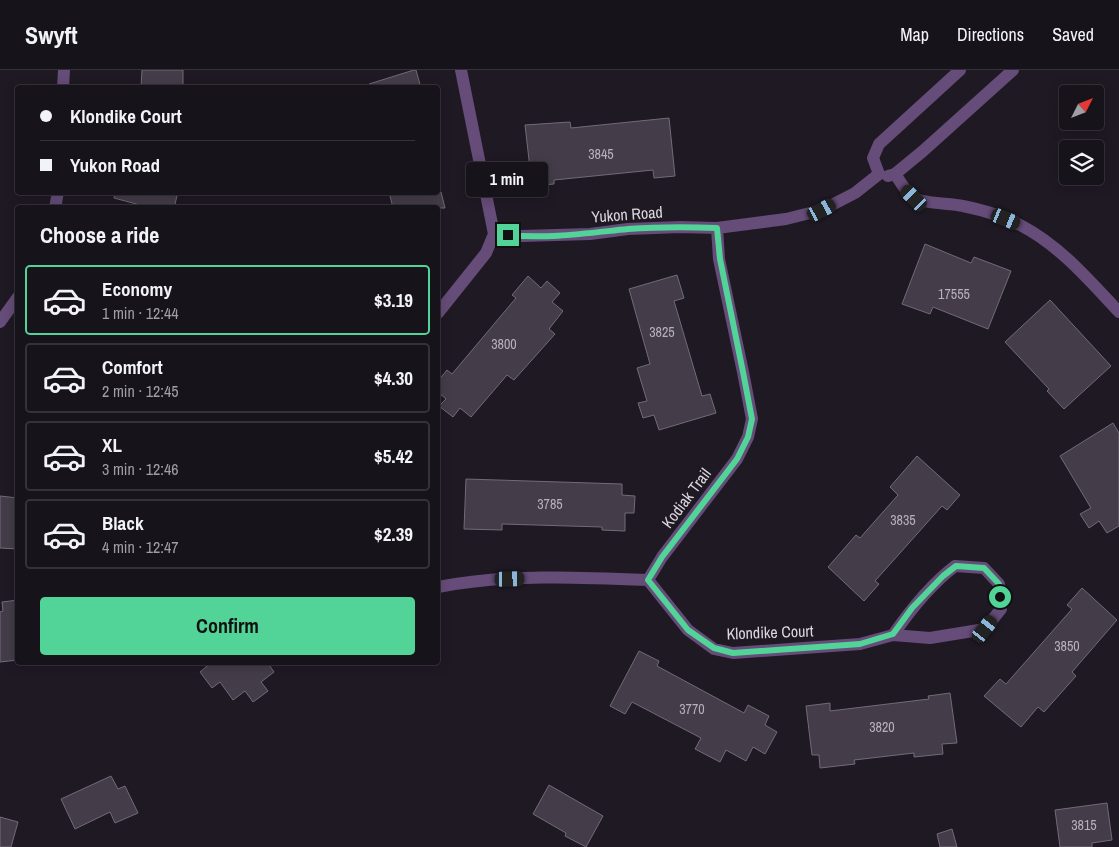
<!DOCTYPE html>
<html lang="en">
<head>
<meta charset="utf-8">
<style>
	body { margin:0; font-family:"Archivo Narrow",sans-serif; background:#201c24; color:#f1f3f6; height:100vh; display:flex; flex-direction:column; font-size:19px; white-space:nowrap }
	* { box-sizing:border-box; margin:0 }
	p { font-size:16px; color:#9e9ea3 }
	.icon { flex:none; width:28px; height:28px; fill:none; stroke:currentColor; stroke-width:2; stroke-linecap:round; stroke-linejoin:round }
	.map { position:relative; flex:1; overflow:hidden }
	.panel { position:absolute; left:15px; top:135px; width:425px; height:460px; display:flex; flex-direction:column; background:#17131b; border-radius:5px; box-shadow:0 2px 12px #0003,0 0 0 1px #36323a }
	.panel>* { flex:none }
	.guide { position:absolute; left:15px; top:15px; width:425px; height:110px; border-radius:5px; box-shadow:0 2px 12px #0003,0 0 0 1px #36323a; display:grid; align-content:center; height:110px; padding:0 25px; background:#17131b }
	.needle { width:32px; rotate:48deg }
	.tools { position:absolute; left:1059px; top:15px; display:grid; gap:10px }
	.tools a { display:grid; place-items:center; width:45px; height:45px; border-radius:5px; background:#17131b; box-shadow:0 2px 12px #0003,0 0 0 1px #36323a; font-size:25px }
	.end { position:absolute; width:22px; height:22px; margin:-11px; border:6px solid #52d397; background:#111; box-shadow:0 0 0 2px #111 }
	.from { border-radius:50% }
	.bubble { position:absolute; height:35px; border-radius:5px; background:#17131b; box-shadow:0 2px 12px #0003,0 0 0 1px #36323a; font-size:16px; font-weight:800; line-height:35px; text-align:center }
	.car { position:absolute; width:15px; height:30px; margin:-15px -8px; border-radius:6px; box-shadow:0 0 4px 1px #0007; background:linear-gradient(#222 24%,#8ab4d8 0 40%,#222 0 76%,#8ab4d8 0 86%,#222 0) }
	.guide b { display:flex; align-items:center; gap:18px; height:48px; font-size:19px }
	.guide b+b { border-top:1px solid #36323a }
	.guide i { width:12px; height:12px; background:#f1f3f6 }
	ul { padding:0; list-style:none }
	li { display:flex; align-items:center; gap:15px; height:70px; margin:0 10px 8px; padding:0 15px; border:2px solid #36323a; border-radius:5px }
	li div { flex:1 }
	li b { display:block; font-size:19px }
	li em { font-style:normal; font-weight:800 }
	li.active { border-color:#52d397 }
	li>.icon { width:45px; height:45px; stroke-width:1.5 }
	h2 { padding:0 25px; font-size:22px; line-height:60px }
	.primary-button { display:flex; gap:10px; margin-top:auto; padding:10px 25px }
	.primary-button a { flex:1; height:58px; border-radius:5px; background:#52d397; color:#111; font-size:20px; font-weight:800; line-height:58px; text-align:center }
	header { display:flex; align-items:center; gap:30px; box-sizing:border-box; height:70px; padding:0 25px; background:#17131b; border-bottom:1px solid #36323a }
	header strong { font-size:24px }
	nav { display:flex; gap:28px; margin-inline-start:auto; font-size:18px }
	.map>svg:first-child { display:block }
	.building { fill:#443d49; stroke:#726a78 }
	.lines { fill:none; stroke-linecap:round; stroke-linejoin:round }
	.street { stroke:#664c79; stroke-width:12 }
	.route { stroke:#52d397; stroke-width:6 }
	.labels { text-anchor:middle; stroke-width:4.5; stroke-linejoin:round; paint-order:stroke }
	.number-label { font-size:14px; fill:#b6b0ba }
	.street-label { font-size:16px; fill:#dcd7df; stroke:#1f1924 }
</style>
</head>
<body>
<header>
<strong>Swyft</strong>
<nav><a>Map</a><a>Directions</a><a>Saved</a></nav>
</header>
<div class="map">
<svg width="1119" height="777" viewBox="0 0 1119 777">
	<rect width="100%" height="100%" fill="#1f1924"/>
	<path class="building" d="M142 0H183V18H141Z
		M414 0H416L421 18H369V14Z
		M669 48 675 106 654 108 653 100 554 110V114L532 116 525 55 570 52 571 58Z
		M115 122H178L174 138H151L114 128Z
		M389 122H441L445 138H393Z
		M925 174 971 193 974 187 1011 201 988 259 933 237 930 244 902 234Z
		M677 205 684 228 674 231 702 326 710 324 716 343 659 360 654 345 643 348 638 333 647 331 637 298 650 294 629 219Z
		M528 206 541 218 547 211 560 223 552 232 563 241 549 259 555 264 514 310 507 305 471 347 460 338 453 347 439 336 446 329 438 322V311L447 300 452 304 516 228 512 225Z
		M1050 230 1111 296 1064 339 1047 321 1049 319 1005 272Z
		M1113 353 1119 363V456L1107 463 1099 451 1089 458 1080 444 1091 438 1060 386Z
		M917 386 960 425 947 440 942 436 875 511 879 514 864 531 828 497 856 465 860 468 898 425 890 417Z
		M466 409 622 414V425L635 426 634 443H625V461L602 460V457L502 454V460L464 459Z
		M0 426 18 428V479L0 478Z
		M1082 518 1117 550 1072 602 1076 606 1044 642 1038 637 1021 657 984 626 1000 609 1006 614 1072 539 1067 535Z
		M18 530V590L0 592V542L3 541 2 532Z
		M639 581 659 591 657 596 744 643 748 635 769 646 765 655 777 662 765 684 753 677 746 691 726 680 720 692 695 679 701 668 632 632 625 644 610 636Z
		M212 592H267L274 602 261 612 268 621 253 632 245 621 233 630 220 612 212 618 200 602Z
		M950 623 957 673 942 674 943 684 914 687V683L854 690 855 694 820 698 819 685H812L806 636 830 633V641L929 629 928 626Z
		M111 706 118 719 125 716 138 743 115 753 110 742 75 759 61 729Z
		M549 715 603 746 586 777 565 766 566 763 533 744Z
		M1107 733 1112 770 1092 773V777H1060L1055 740Z
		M0 747 18 752 11 777H0Z
		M952 759 957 777H940L937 764Z"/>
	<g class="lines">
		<path class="street" d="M461 0 494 164
			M63 18 64 0
			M879 104 873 88 879 74 960 0
			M895 104C900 111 906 123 914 128 925 134 950 133 963 136 983 140 1004 146 1022 156 1060 176 1089 210 1119 242
			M888 106 895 104 923 81 1013 0
			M55 138 58 122
			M494 164 522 166 590 164 628 159 681 157 717 158 786 149 822 140 855 123 879 104
			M438 243 486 183 494 164
			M0 252 18 227
			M955 496 984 498 999 514 1001 539 985 559 930 568 893 565C911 539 930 515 955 496Z
			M648 510 662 487 737 389 748 367 752 349 743 302 719 189 717 158
			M648 510 688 560 714 579 733 583 860 574 893 565
			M438 517C506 504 578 507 648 510"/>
	</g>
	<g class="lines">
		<path class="route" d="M508 165C548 169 588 163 628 159 657 157 687 157 717 158L720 189 743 302 752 349 748 367 737 389 662 487 648 510 688 560 714 578 733 583 860 574 893 564 912 538 943 506 956 496 984 498 999 514 1000 527"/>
	</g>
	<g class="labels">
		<g class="number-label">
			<text x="601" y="89">3845</text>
			<text x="954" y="229">17555</text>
			<text x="662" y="267">3825</text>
			<text x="504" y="279">3800</text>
			<text x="550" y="439">3785</text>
			<text x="903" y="455">3835</text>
			<text x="1067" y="581">3850</text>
			<text x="692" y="644">3770</text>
			<text x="882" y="662">3820</text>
			<text x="1084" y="760">3815</text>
		</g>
		<g class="street-label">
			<text transform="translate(627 144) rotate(-4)" y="6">Yukon Road</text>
			<text transform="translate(686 428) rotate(-53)" y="6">Kodiak Trail</text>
			<text transform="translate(770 562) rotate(-2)" y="6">Klondike Court</text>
		</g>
	</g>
</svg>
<div class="tools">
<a><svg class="needle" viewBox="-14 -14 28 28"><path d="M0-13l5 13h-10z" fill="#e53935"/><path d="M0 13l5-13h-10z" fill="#9e9ea3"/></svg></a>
<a><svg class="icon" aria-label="layers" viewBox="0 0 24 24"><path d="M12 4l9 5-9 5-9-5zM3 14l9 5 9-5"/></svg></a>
</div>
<i class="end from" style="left:1000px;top:527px"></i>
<i class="end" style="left:508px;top:165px"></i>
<div class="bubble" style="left:466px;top:92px;width:82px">1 min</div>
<i class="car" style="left:914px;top:128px;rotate:315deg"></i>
<i class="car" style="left:822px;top:140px;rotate:62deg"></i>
<i class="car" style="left:1006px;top:149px;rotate:112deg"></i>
<i class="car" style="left:510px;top:509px;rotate:89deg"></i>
<i class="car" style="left:985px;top:559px;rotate:39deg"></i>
<div class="guide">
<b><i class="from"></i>Klondike Court</b>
<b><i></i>Yukon Road</b>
</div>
<section class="panel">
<h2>Choose a ride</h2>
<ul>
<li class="active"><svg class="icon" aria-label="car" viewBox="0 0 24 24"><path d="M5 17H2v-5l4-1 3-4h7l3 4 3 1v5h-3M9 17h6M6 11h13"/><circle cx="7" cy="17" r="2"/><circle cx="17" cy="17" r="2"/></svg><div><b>Economy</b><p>1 min · 12:44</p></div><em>$3.19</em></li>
<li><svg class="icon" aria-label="car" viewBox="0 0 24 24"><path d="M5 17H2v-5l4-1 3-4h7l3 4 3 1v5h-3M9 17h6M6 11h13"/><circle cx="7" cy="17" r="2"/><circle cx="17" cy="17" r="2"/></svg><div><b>Comfort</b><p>2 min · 12:45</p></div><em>$4.30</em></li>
<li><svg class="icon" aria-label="car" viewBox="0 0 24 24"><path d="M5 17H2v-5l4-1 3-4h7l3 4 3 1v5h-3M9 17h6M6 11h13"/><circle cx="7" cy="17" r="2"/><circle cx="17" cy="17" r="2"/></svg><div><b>XL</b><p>3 min · 12:46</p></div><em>$5.42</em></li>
<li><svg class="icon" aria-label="car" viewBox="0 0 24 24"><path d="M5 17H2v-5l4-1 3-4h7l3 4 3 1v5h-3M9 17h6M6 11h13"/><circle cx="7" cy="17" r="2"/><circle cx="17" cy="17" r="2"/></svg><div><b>Black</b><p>4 min · 12:47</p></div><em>$2.39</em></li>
</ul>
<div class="primary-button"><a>Confirm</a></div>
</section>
</div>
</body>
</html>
